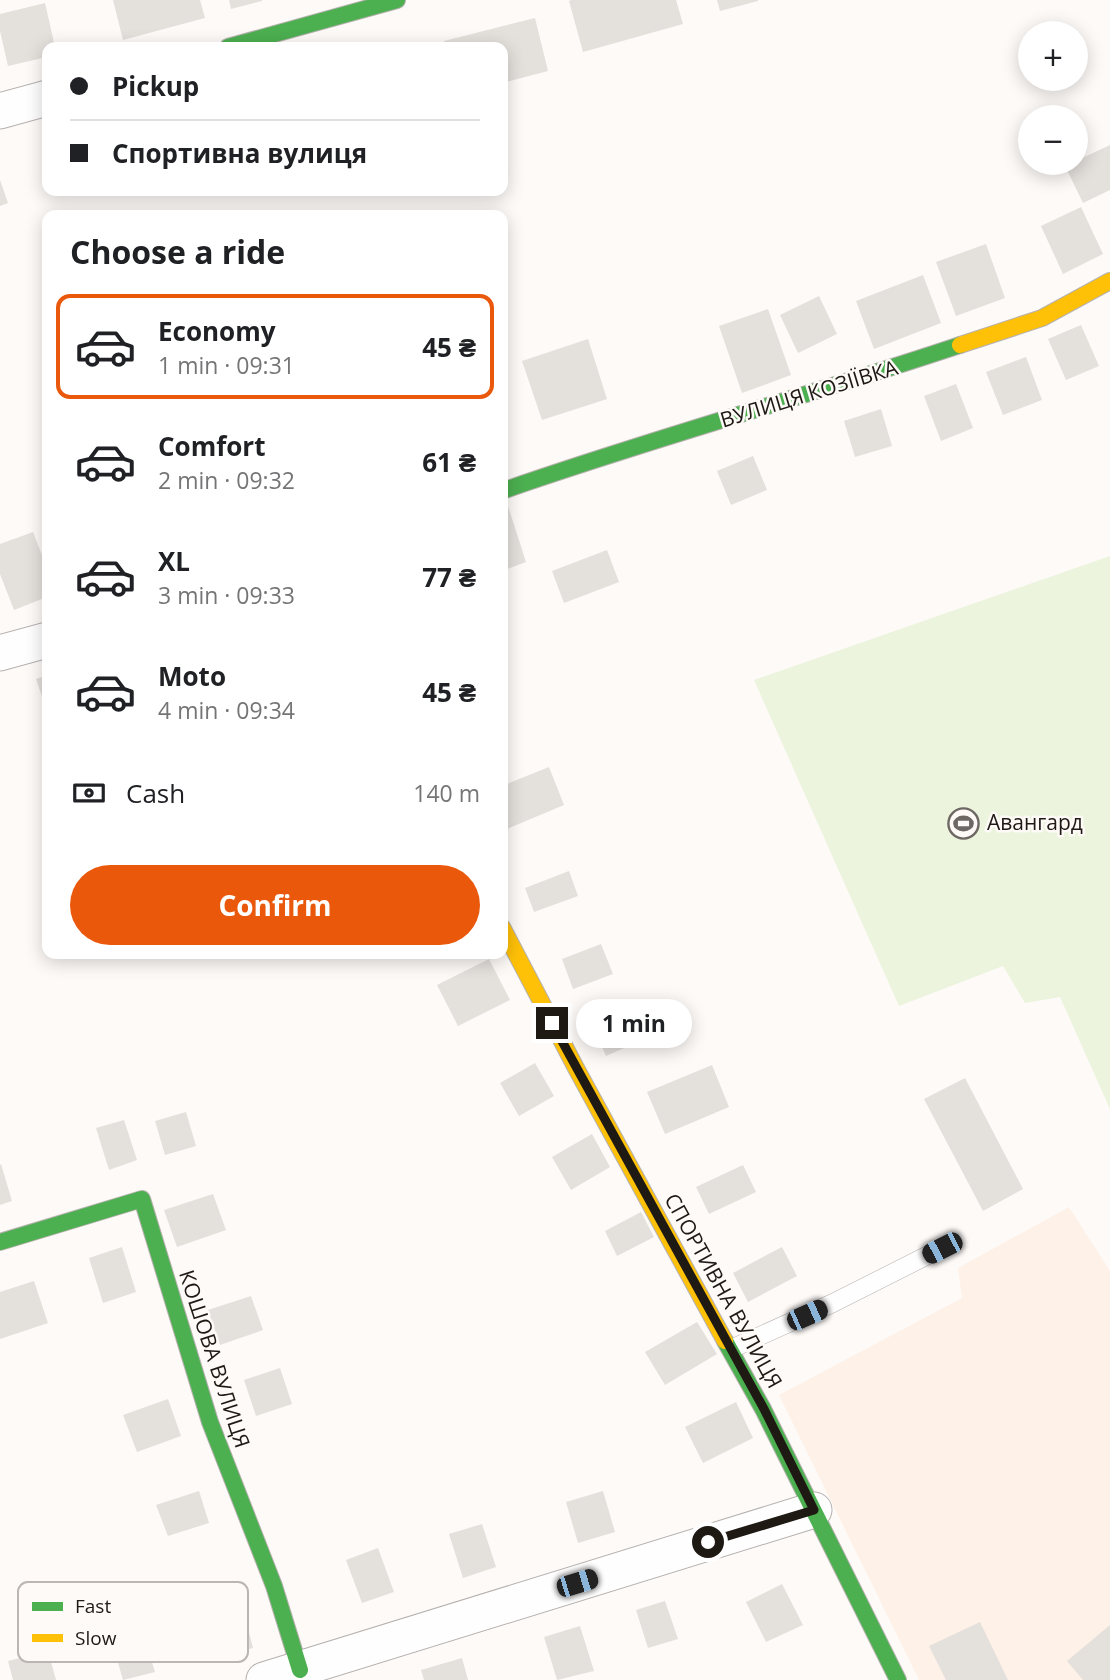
<!DOCTYPE html>
<html lang="en">
<head>
<meta charset="utf-8">
<style>
	body { margin:0; font-family:"Open Sans",sans-serif; background:#f6f6f6; color:#202124; height:100vh; display:flex; flex-direction:column; font-size:26px; white-space:nowrap }
	* { box-sizing:border-box; margin:0 }
	p { font-size:23px; color:#757577 }
	.icon { flex:none; width:38px; height:38px; fill:none; stroke:currentColor; stroke-width:2; stroke-linecap:round; stroke-linejoin:round }
	.map { position:relative; flex:1; overflow:hidden }
	.sheet { position:absolute; left:42px; top:210px; width:466px; height:749px; display:flex; flex-direction:column; background:#fff; border-radius:14px; box-shadow:0 4px 18px #0003 }
	.sheet>* { flex:none }
	.top-card { position:absolute; left:42px; top:42px; width:466px; height:154px; border-radius:14px; box-shadow:0 4px 18px #0003; display:grid; align-content:center; height:154px; padding:0 28px; background:#fff }
	.tools { position:absolute; left:1018px; top:21px; display:grid; gap:14px }
	.tools a { display:grid; place-items:center; width:70px; height:70px; border-radius:50%; background:#fff; box-shadow:0 4px 18px #0003; font-size:35px }
	.end { position:absolute; width:32px; height:32px; margin:-16px; border:9px solid #1f1914; background:#fff; box-shadow:0 0 0 4px #fff }
	.from { border-radius:50% }
	.bubble { position:absolute; height:49px; border-radius:24px; background:#fff; box-shadow:0 4px 18px #0003; font-size:23px; font-weight:700; line-height:49px; text-align:center }
	.car { position:absolute; width:21px; height:42px; margin:-21px -10px; border-radius:9px; box-shadow:0 0 5px 2px #0007; background:linear-gradient(#222 24%,#8ab4d8 0 40%,#222 0 76%,#8ab4d8 0 86%,#222 0) }
	.top-card b { display:flex; align-items:center; gap:24px; height:66px; font-size:26px }
	.top-card b+b { border-top:2px solid #e0e0e0 }
	.top-card i { width:18px; height:18px; background:#202124 }
	ul { padding:0; list-style:none }
	li { display:flex; align-items:center; gap:21px; height:105px; margin:0 14px 10px; padding:0 14px; border:4px solid transparent; border-radius:14px }
	li div { flex:1 }
	li b { display:block; font-size:26px }
	li em { font-style:normal; font-weight:700 }
	li.selected { border-color:#ea580c }
	li>.icon { width:63px; height:63px; stroke-width:1.5 }
	h2 { padding:0 28px; font-size:32px; line-height:84px }
	.pay { display:flex; align-items:center; gap:18px; height:77px; padding:0 28px; font-size:26px }
	.pay p { margin-inline-start:auto }
	.button { display:flex; gap:14px; margin-top:auto; padding:14px 28px }
	.button a { flex:1; height:80px; border-radius:42px; background:#ea580c; color:#fff; font-size:28px; font-weight:700; line-height:80px; text-align:center }
	.map>svg:first-child { display:block }
	.built { fill:#fef1e8 }
	.green { fill:#ecf4dd }
	.building { fill:#e4e0dc }
	.lines { fill:none; stroke-linecap:round; stroke-linejoin:round }
	.lane-casing { stroke:#b6b1ae; stroke-width:19 }
	.street-casing { stroke:#b6b1ae; stroke-width:37 }
	.fast-casing { stroke:#b6b1ae; stroke-width:18 }
	.slow-casing { stroke:#b6b1ae; stroke-width:18 }
	.lane { stroke:#fffefe; stroke-width:18 }
	.street { stroke:#fffefe; stroke-width:35 }
	.fast { stroke:#4caf50; stroke-width:16 }
	.slow { stroke:#ffc107; stroke-width:16 }
	.route { stroke:#1f1914; stroke-width:9 }
	.labels { text-anchor:middle; stroke-width:5; stroke-linejoin:round; paint-order:stroke }
	.street-label { font-size:21px; fill:#1f1914; stroke:#fefaf7 }
	.poi-label { font-size:21px; fill:#1f1914; stroke:#fefaf7; text-anchor:start }
	.key { fill:#fefaf7; stroke:#bbb6b3; stroke-width:2 }
	.key-label { font-size:19px; fill:#1f1914 }
</style>
</head>
<body>
<div class="map">
<svg width="1110" height="1680" viewBox="0 0 1110 1680">
	<rect width="100%" height="100%" fill="#fdfaf8"/>
	<path class="built" d="M1069 1207 1110 1271V1680H919L779 1395 962 1298 958 1268Z"/>
	<path class="green" d="M1110 556V1109L1060 997 1025 1003 1003 966 899 1006 754 680Z"/>
	<path class="building" d="M113 0H200L205 18 123 40Z
		M229 0H262V1L231 9Z
		M571 0H676L683 24 583 52 569 1Z
		M717 0H758V1L720 11Z
		M45 3 55 47H47V57L8 66 0 31V14Z
		M535 18 548 71 502 83V47H445L444 41Z
		M1110 145V190L1083 203 1065 166 1076 163V161Z
		M0 180 8 203 0 206Z
		M1081 207 1103 254 1063 274 1041 226Z
		M986 244 1005 298 956 316 936 262Z
		M923 275 941 323 874 349 856 301Z
		M819 296 837 334 798 353 780 315Z
		M768 309 791 375 742 393 719 326Z
		M1081 325 1099 366 1066 380 1048 339Z
		M588 339 607 399 542 420 522 361Z
		M1026 357 1042 400 1003 415 986 372Z
		M956 384 973 428 941 441 924 396Z
		M881 409 892 446 855 457 844 421Z
		M753 456 767 490 731 505 717 471Z
		M508 506 526 562 502 571V508Z
		M33 532 47 568V597L14 610 0 574V544Z
		M607 550 619 582 564 603 552 571Z
		M47 675V711L36 679Z
		M549 767 564 805 502 831V786Z
		M569 871 578 896 534 912 525 888Z
		M601 944 613 974 573 989 562 959Z
		M489 959 510 1000 458 1026 437 985Z
		M636 1012 647 1038 606 1056 595 1031Z
		M535 1063 554 1096 519 1116 500 1083Z
		M712 1065 729 1107 665 1134 647 1092Z
		M965 1078 1023 1189 983 1211 924 1099Z
		M186 1112 196 1146 165 1155 155 1121Z
		M124 1120 137 1160 109 1170 96 1128Z
		M592 1134 610 1167 571 1190 552 1157Z
		M1 1164 12 1201 0 1205V1165Z
		M743 1165 756 1192 709 1214 696 1187Z
		M213 1194 226 1230 177 1247 164 1210Z
		M641 1212 654 1237 617 1256 605 1231Z
		M122 1247 136 1292 103 1303 89 1258Z
		M782 1247 797 1276 748 1302 733 1273Z
		M34 1281 48 1323 0 1339V1292Z
		M251 1296 263 1330 220 1345 208 1310Z
		M697 1322 717 1354 665 1385 645 1352Z
		M280 1368 292 1404 256 1416 244 1380Z
		M168 1399 181 1436 137 1452 123 1415Z
		M736 1402 753 1438 703 1463 685 1427Z
		M199 1491 209 1523 168 1536 156 1505Z
		M603 1491 615 1532 578 1543 566 1502Z
		M482 1524 496 1567 463 1578 449 1534Z
		M378 1548 394 1592 362 1603 346 1560Z
		M782 1584 803 1625 766 1642 746 1602Z
		M241 1601 253 1648 213 1658 201 1612Z
		M665 1601 678 1639 648 1648 636 1610Z
		M980 1622 1008 1680H946L929 1646Z
		M1110 1625V1680H1083L1067 1661Z
		M580 1626 594 1671 557 1680 544 1637Z
		M143 1633 155 1672 123 1680 112 1642Z
		M48 1651 56 1680H13L8 1661Z
		M462 1658 468 1680H424L421 1670Z"/>
	<g class="lines">
		<defs>
			<path id="lane" d="M731 1349 833 1303 942 1248"/>
			<path id="street" d="M0 111 47 98
				M0 653 47 640
				M264 1680 814 1510"/>
			<path id="fast" d="M228 47 397 0
				M502 491C653 438 808 396 960 345
				M0 1242 142 1199 210 1422 274 1586 300 1670
				M725 1341 763 1409 898 1680"/>
			<path id="slow" d="M960 345 1042 318 1110 281
				M502 927 577 1070 725 1341"/>
		</defs>
		<use href="#lane" class="lane-casing"/>
		<use href="#street" class="street-casing"/>
		<use href="#fast" class="fast-casing"/>
		<use href="#slow" class="slow-casing"/>
		<use href="#lane" class="lane"/>
		<use href="#street" class="street"/>
		<use href="#fast" class="fast"/>
		<use href="#slow" class="slow"/>
	</g>
	<g class="lines">
		<path class="route" d="M552 1023 764 1409 814 1510 708 1542"/>
	</g>
	<defs>
		<symbol id="stadium-ring" viewBox="-11 -11 22 22"><circle r="9.5" fill="#fefaf7" stroke="#6d6864" stroke-width="1.5"/><path d="M0-5a6.5 5 0 1 0 0 10a6.5 5 0 1 0 0-10ZM-3.5-1.8h7v3.6h-7Z" fill="#6d6864"/></symbol>
	</defs>
	<g fill-rule="evenodd">
		<use href="#stadium-ring" x="946" y="806" width="35" height="35"/>
	</g>
	<g class="labels">
		<g class="street-label">
			<text transform="translate(809 394) rotate(-17)" y="7">ВУЛИЦЯ КОЗІЇВКА</text>
			<text transform="translate(723 1291) rotate(61)" y="7">СПОРТИВНА ВУЛИЦЯ</text>
			<text transform="translate(214 1359) rotate(72)" y="7">КОШОВА ВУЛИЦЯ</text>
		</g>
		<g class="poi-label">
			<text x="987" y="830">Авангард</text>
		</g>
	</g>
	<rect x="18" y="1582" width="230" height="80" rx="10" class="key"/>
	<rect x="32" y="1602" width="31" height="9" fill="#4caf50"/>
	<rect x="32" y="1634" width="31" height="8" fill="#ffc107"/>
	<g class="key-label">
		<text x="75" y="1613">Fast</text>
		<text x="75" y="1645">Slow</text>
	</g>
</svg>
<div class="tools">
<a>+</a>
<a>−</a>
</div>
<i class="end from" style="left:708px;top:1542px"></i>
<i class="end" style="left:552px;top:1023px"></i>
<div class="bubble" style="left:576px;top:999px;width:116px">1 min</div>
<i class="car" style="left:942px;top:1248px;rotate:243deg"></i>
<i class="car" style="left:807px;top:1315px;rotate:66deg"></i>
<i class="car" style="left:577px;top:1583px;rotate:73deg"></i>
<div class="top-card">
<b><i class="from"></i>Pickup</b>
<b><i></i>Спортивна вулиця</b>
</div>
<section class="sheet">
<h2>Choose a ride</h2>
<ul>
<li class="selected"><svg class="icon" aria-label="car" viewBox="0 0 24 24"><path d="M5 17H2v-5l4-1 3-4h7l3 4 3 1v5h-3M9 17h6M6 11h13"/><circle cx="7" cy="17" r="2"/><circle cx="17" cy="17" r="2"/></svg><div><b>Economy</b><p>1 min · 09:31</p></div><em>45 ₴</em></li>
<li><svg class="icon" aria-label="car" viewBox="0 0 24 24"><path d="M5 17H2v-5l4-1 3-4h7l3 4 3 1v5h-3M9 17h6M6 11h13"/><circle cx="7" cy="17" r="2"/><circle cx="17" cy="17" r="2"/></svg><div><b>Comfort</b><p>2 min · 09:32</p></div><em>61 ₴</em></li>
<li><svg class="icon" aria-label="car" viewBox="0 0 24 24"><path d="M5 17H2v-5l4-1 3-4h7l3 4 3 1v5h-3M9 17h6M6 11h13"/><circle cx="7" cy="17" r="2"/><circle cx="17" cy="17" r="2"/></svg><div><b>XL</b><p>3 min · 09:33</p></div><em>77 ₴</em></li>
<li><svg class="icon" aria-label="car" viewBox="0 0 24 24"><path d="M5 17H2v-5l4-1 3-4h7l3 4 3 1v5h-3M9 17h6M6 11h13"/><circle cx="7" cy="17" r="2"/><circle cx="17" cy="17" r="2"/></svg><div><b>Moto</b><p>4 min · 09:34</p></div><em>45 ₴</em></li>
</ul>
<div class="pay"><svg class="icon" aria-label="cash" viewBox="0 0 24 24"><path d="M3 7h18v10H3z"/><circle cx="12" cy="12" r="2"/></svg>Cash<p>140 m</p></div>
<div class="button"><a>Confirm</a></div>
</section>
</div>
</body>
</html>
